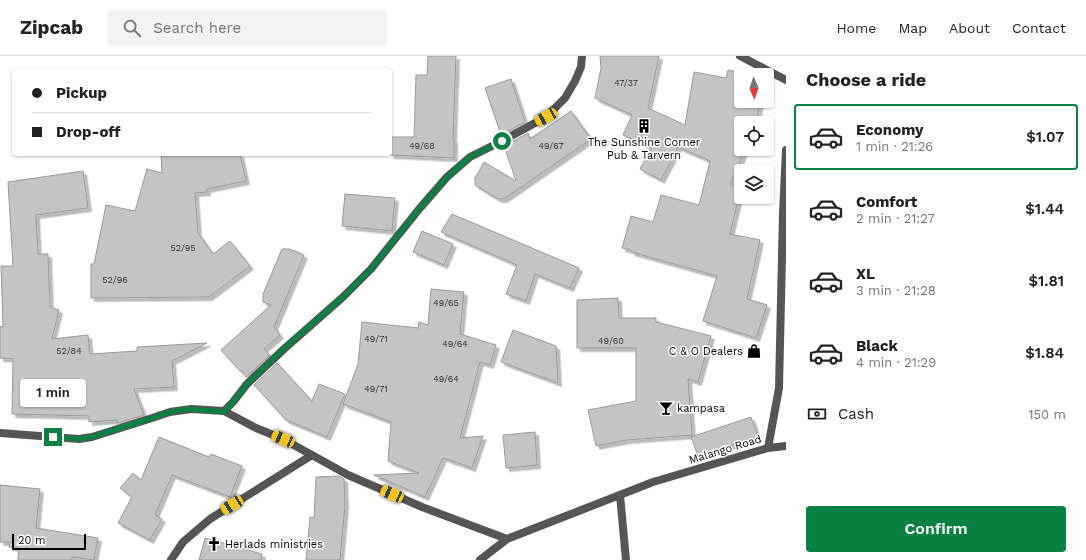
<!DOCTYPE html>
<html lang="en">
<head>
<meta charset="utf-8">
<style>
	body { margin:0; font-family:"Work Sans",sans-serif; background:#f2f2f2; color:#222; height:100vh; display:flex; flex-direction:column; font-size:15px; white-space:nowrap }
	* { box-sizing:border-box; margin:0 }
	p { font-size:13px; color:#767676 }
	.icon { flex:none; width:22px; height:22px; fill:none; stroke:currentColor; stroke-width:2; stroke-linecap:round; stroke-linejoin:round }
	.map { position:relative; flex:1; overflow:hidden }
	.sheet { display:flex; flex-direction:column; background:#fff; width:300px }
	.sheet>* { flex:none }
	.banner { position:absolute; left:12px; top:12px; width:380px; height:88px; border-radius:4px; box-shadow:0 1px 3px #0004; display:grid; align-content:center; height:88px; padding:0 20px; background:#fff }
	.needle { width:26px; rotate:178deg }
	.buttons { position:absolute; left:734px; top:12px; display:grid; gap:8px }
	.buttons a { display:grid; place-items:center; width:40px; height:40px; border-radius:4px; background:#fff; box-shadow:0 1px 3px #0004; font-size:20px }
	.scale { position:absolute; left:12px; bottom:10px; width:74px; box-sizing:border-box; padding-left:4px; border:2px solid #000; border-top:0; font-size:11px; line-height:14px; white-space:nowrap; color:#000; -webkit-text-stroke:3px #fff; paint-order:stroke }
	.end { position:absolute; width:18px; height:18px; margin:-9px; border:5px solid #0b8043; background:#fff; box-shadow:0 0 0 2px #fff }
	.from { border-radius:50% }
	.bubble { position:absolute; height:28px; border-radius:4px; background:#fff; box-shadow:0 1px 3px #0004; font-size:13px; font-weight:600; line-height:28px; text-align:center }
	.car { position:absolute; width:12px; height:24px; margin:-12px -6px; border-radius:5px; box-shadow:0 0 3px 1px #0007; background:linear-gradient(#f5c518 24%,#345 0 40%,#f5c518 0 76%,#345 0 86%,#f5c518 0) }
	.banner b { display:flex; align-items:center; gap:14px; height:38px; font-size:15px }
	.banner b+b { border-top:1px solid #e0e0e0 }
	.banner i { width:10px; height:10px; background:#222 }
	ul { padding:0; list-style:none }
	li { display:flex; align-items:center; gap:12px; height:66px; margin:0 8px 6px; padding:0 12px; border:2px solid transparent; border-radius:4px }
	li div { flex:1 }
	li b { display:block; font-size:15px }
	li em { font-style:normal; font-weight:600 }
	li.on { border-color:#0b8043 }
	li>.icon { width:36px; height:36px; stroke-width:1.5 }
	h2 { padding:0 20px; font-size:18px; line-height:48px }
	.pay { display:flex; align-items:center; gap:10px; height:44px; padding:0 20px; font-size:15px }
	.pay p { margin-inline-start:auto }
	.action { display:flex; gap:8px; margin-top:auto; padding:8px 20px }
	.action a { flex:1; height:46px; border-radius:4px; background:#0b8043; color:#fff; font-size:16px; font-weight:600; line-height:46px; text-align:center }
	header { display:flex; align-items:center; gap:24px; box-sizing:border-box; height:56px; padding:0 20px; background:#fff; border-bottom:1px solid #e0e0e0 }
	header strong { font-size:19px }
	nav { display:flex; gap:22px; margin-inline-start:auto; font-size:14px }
	.search { width:280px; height:36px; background:#f2f2f2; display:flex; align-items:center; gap:10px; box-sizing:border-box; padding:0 14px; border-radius:4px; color:#767676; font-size:15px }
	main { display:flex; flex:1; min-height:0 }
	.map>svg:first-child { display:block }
	.building { fill:#c4c4c4; stroke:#999; filter:url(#shadow) }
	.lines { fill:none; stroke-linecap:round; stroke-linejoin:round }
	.minor { stroke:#555; stroke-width:8 }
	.route { stroke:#0b8043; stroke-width:5 }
	.labels { text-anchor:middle; stroke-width:3; stroke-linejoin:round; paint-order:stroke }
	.number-label { font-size:9px; fill:#313131 }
	.poi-label { font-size:11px; fill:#000; stroke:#fff; text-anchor:start }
	.street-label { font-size:11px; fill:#000; stroke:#fff }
</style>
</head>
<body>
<header>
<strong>Zipcab</strong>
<div class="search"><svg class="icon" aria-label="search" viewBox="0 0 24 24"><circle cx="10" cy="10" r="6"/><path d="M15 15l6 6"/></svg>Search here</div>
<nav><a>Home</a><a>Map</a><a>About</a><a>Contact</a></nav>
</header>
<main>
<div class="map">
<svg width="786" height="504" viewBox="0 0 786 504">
	<defs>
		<filter id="shadow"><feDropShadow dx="3.5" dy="3.5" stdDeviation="0" flood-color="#0004"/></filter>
	</defs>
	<rect width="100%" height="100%" fill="#fff"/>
	<path class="building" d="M428 0H456L453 83H454V102L390 99V81H414L416 19H427Z
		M600 0H659L648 52 685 69 694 16 726 22 728 14 755 19H741V45H760L757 63 755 67H741V93H745L730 129 741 132 730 178 760 184 747 243 767 249 756 282 703 265 717 220 631 196V194L622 192 631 160 653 166 661 139 699 149 710 105 678 91 661 124 640 113 651 92 623 79 632 59 595 42 601 12Z
		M511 23 525 66 501 79 485 32Z
		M571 55 591 83 504 143H498L475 129V122L484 106 516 125 504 90 528 77 530 83Z
		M161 98H240L246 125 207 133V136L195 137 198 177 213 198 230 185 250 210 209 241 91 242V208H94L106 149 135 155 147 113 162 117Z
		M83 115 88 152 36 159 38 198H48L50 251 59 254 52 283 88 279 90 298 137 295V291L207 287 172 305 174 331 134 333 144 359 118 367 117 364 89 366V360L12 358 13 303 0 302V270L3 271 1 210H13L8 126Z
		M345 138 395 142 392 175 342 170Z
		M452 158 579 212 570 232 535 218 526 245 506 238 517 209 441 176Z
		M422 175 453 188 444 209 413 196Z
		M282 193H290L304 199 274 271 280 279 264 293 270 299 246 321 241 314 240 315 221 294 271 249 263 246V238Z
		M431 233 464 236 460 278 496 289 490 309 480 306 460 382 483 380 472 412 443 402 425 441 374 419 419 417 388 405 391 366 343 348 358 308 362 266 418 272 419 266 428 269Z
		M618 242 619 262H656V266L711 280 698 326 688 323 692 379 627 384 596 390 588 354 636 345V292H577V244Z
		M513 274 556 290 558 327 501 306Z
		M277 307 312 345 319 328 345 338 327 381 286 364 254 329Z
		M751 361 758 381 698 400 691 381Z
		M535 376 537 409 506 412 503 379Z
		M159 381 209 401 211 398 242 410 230 441 172 419 155 459 162 463 150 484 118 467 132 441 120 432 133 417 141 424Z
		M339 420 344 423 345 449 340 504H306L310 461 314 462 316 421Z
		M0 429 40 433 36 472 98 482 94 504 72 501V504H18L19 492 9 491 10 486H0Z
		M205 482 262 498 261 504H199Z"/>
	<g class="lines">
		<path class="minor" d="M740 0 786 24
			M224 355 233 346 247 328 284 293 343 241 371 213 420 152 447 121 470 101 502 85 546 61 565 42 575 25 581 11 582 0
			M0 377 79 383 92 381 149 363 170 356 191 353 224 355 256 372 283 383 348 419 422 451 507 483
			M768 392 779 332 783 157 786 94
			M620 439 626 504
			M171 504 183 486 210 463 312 399
			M480 504 507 483 653 426 768 392 786 390"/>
	</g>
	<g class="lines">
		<path class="route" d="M53 381 79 383 92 381 149 363 170 356 190 353 224 356 233 346 247 328 284 292 343 241 371 213 420 152 447 121 470 101 502 85"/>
	</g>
	<defs>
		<symbol id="building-bare" viewBox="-9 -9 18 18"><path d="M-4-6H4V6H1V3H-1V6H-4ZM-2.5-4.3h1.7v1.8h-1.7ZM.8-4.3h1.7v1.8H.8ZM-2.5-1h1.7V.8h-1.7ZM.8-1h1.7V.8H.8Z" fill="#000" stroke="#fff" stroke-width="2.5" paint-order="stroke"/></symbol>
		<symbol id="shop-bare" viewBox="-9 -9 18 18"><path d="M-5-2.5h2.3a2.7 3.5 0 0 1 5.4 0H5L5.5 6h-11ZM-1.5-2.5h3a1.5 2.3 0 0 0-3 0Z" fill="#000" stroke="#fff" stroke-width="2.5" paint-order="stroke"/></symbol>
		<symbol id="bar-bare" viewBox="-9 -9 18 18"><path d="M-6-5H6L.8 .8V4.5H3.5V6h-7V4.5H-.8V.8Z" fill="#000" stroke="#fff" stroke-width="2.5" paint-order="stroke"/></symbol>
		<symbol id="church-bare" viewBox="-9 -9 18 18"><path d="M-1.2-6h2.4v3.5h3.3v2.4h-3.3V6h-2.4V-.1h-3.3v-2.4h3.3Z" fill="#000" stroke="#fff" stroke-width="2.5" paint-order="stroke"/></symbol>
	</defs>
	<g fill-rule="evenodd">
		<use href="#building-bare" x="634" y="60" width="20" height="20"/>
		<use href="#shop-bare" x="744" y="285" width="20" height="20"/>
		<use href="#bar-bare" x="656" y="342" width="20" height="20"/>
		<use href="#church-bare" x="204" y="478" width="20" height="20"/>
	</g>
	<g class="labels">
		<g class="number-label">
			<text x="626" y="30">47/37</text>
			<text x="422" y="93">49/68</text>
			<text x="551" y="93">49/67</text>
			<text x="183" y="195">52/95</text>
			<text x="115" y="227">52/96</text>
			<text x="446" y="250">49/65</text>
			<text x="376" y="286">49/71</text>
			<text x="611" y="288">49/60</text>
			<text x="455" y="291">49/64</text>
			<text x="69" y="298">52/84</text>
			<text x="446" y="326">49/64</text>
			<text x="376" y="336">49/71</text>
		</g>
		<g class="poi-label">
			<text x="644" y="90" text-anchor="middle">The Sunshine Corner<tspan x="644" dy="13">Pub &amp; Tarvern</tspan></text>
			<text x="743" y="299" text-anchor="end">C &amp; O Dealers</text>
			<text x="677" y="356">kampasa</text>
			<text x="225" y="492">Herlads ministries</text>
		</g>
		<g class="street-label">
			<text transform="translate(725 393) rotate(-17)" y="4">Malango Road</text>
		</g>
	</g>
</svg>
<div class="buttons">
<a><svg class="needle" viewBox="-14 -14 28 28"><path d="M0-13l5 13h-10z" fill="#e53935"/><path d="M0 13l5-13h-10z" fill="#767676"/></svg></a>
<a><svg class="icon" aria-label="locate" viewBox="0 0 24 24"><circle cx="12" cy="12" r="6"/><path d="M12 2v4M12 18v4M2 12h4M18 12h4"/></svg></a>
<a><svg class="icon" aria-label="layers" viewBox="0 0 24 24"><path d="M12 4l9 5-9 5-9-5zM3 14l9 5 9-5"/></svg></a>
</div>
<div class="scale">20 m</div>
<i class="end from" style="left:502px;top:85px"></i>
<i class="end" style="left:53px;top:381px"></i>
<div class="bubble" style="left:20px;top:323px;width:66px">1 min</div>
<i class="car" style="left:546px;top:61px;rotate:241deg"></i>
<i class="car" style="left:283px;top:383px;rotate:293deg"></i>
<i class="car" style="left:392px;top:438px;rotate:293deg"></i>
<i class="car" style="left:232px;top:449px;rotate:238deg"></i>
<div class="banner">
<b><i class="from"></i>Pickup</b>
<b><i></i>Drop-off</b>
</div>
</div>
<section class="sheet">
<h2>Choose a ride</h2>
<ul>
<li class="on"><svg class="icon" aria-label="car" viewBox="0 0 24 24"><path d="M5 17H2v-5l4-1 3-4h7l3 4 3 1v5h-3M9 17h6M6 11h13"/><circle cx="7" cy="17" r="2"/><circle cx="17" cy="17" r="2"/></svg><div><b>Economy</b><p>1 min · 21:26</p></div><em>$1.07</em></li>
<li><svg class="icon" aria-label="car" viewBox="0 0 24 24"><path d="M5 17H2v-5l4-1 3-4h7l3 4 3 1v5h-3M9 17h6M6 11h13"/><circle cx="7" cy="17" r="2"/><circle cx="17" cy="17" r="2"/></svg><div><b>Comfort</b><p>2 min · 21:27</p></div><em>$1.44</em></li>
<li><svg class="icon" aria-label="car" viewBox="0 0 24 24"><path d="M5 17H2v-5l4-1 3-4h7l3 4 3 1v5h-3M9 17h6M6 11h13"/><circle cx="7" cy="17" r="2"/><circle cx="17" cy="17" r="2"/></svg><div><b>XL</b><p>3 min · 21:28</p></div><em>$1.81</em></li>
<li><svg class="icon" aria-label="car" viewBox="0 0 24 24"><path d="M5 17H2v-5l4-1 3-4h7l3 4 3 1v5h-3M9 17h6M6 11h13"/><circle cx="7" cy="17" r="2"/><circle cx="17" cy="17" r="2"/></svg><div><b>Black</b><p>4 min · 21:29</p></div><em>$1.84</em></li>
</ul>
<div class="pay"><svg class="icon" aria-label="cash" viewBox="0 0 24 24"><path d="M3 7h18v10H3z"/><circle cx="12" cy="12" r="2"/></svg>Cash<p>150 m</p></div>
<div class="action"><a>Confirm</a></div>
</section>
</main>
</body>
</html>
